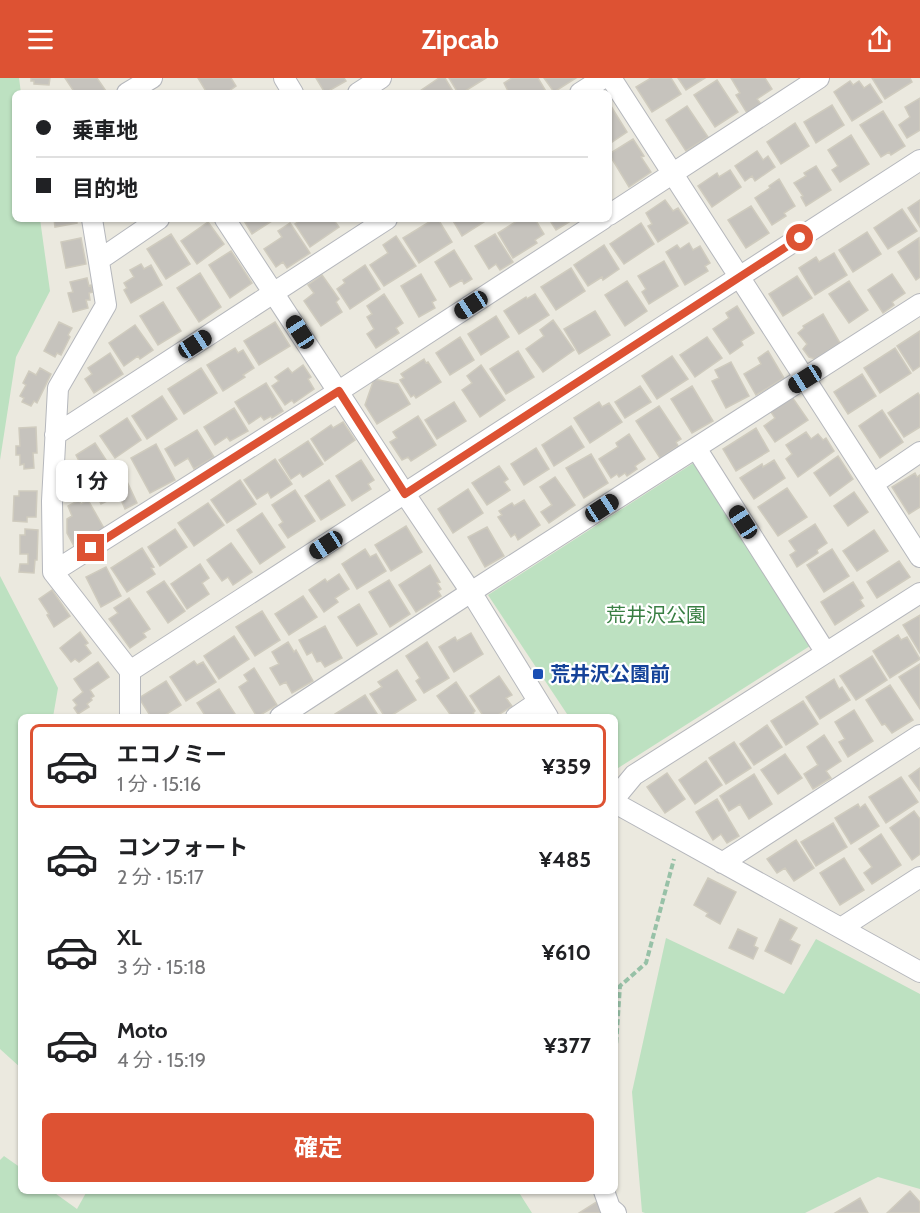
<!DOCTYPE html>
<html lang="ja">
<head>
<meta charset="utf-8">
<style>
	body { margin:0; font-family:Cabin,"Noto Sans JP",sans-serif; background:#f6f6f6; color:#202124; height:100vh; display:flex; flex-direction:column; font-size:22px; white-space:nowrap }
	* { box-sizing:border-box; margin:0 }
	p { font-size:20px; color:#757577 }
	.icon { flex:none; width:33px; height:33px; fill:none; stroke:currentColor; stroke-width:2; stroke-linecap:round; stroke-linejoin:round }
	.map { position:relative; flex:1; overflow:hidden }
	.panel { position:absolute; left:18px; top:636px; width:600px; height:480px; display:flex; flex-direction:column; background:#fff; border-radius:9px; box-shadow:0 2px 4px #0004 }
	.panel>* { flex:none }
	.top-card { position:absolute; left:12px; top:12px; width:600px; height:132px; border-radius:9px; box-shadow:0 2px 4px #0004; display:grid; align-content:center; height:132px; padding:0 24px; background:#fff }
	.end { position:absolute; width:27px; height:27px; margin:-14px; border:8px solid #dd5233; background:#fff; box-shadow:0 0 0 3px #fff }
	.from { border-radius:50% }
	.bubble { position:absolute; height:42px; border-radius:9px; background:#fff; box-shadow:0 2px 4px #0004; font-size:20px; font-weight:700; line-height:42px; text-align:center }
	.car { position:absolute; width:18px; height:36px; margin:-18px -9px; border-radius:8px; box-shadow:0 0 4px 2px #0007; background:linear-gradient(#222 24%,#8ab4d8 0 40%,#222 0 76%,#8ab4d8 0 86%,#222 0) }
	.top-card b { display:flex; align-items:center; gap:21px; height:57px; font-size:22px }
	.top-card b+b { border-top:2px solid #e0e0e0 }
	.top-card i { width:15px; height:15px; background:#202124 }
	ul { padding:10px 0 0; list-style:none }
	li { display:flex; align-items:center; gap:18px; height:84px; margin:0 12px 9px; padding:0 12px; border:3px solid transparent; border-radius:9px }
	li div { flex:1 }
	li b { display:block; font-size:22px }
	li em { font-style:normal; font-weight:700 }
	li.active { border-color:#dd5233 }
	li>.icon { width:54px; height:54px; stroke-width:1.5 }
	.cta { display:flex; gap:12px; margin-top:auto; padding:12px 24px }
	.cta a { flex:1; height:69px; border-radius:9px; background:#dd5233; color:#fff; font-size:24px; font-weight:700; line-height:69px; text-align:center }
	header { display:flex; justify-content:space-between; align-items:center; height:78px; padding:0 24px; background:#dd5233; color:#fff; font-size:27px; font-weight:700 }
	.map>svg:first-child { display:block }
	.green { fill:#bde1c1 }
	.building { fill:#c6c3bd; stroke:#cfcbbe; stroke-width:1.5 }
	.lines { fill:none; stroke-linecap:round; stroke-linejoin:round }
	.street-casing { stroke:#b5b7bc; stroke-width:22 }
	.path { stroke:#97c1a7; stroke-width:4; stroke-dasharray:6 3; stroke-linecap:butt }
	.street { stroke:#fff; stroke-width:20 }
	.route { stroke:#dd5233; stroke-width:8 }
	.transit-dot { fill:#1a4fb4; stroke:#fff; stroke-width:2 }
	.labels { text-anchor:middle; stroke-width:4.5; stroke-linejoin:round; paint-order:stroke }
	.park-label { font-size:20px; fill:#397f43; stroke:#fff }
	.transit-label { font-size:20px; font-weight:bold; fill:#164399; stroke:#fff; text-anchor:start }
</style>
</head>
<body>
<header><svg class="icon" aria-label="menu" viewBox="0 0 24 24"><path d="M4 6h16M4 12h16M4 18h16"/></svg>Zipcab<svg class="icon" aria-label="share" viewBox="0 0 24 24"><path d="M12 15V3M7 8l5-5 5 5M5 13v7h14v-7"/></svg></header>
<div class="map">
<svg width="920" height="1135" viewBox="0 0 920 1135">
	<rect width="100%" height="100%" fill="#ebe9df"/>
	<path class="green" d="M0 0H19L21 15H15V141H40L50 213 16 279 0 382Z
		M695 384 813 566 615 692V639H569L488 517Z
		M0 498 58 610 53 639H21V990L0 971Z
		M666 860 784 916 816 861 920 916V1111L878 1099 805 1135H645L642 1134 632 1014Z
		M4 1078 21 1090V1113H52L77 1131 87 1113H518L532 1135H0V1082Z"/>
	<path class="building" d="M31 0H50L49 7 34 6V3H31Z
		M65 0H97L106 13 103 15H75Z
		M198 0H231L236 8 226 15H207Z
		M316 0H344L346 3 325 15Z
		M439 0H445L454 15H417Z
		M449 0H486L462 15H458Z
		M512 0H538L547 15H509L504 5Z
		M544 0H576L554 14Z
		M651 0H671L681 16 652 34 636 9Z
		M678 0H705L686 12Z
		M731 0H765L772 11 757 21 761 26 747 35 736 17 740 15Z
		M872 0H910L912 4 885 21Z
		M717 2 738 34 715 49 694 17Z
		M850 3 853 7 859 3 864 10 870 6 882 24 852 43 834 14Z
		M920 20V52L907 60 899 47 910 39 905 29Z
		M609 25 627 54 609 66Z
		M832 27 844 47 816 65 804 44Z
		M687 28 708 59 686 73 666 42Z
		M883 33 905 68 891 77 889 74 881 79 860 47Z
		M795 45 809 68 781 86 767 64Z
		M851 57 869 86 840 104 832 92 838 88 828 72Z
		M633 61 644 78 641 79 651 94 629 109 609 76Z
		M757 73 763 82 768 78 775 89 755 103 752 98 745 103 735 88Z
		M816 88 831 112 806 128 801 119 803 118 794 105 806 98 804 95Z
		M730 92 741 109 712 129 698 108 717 95 719 99Z
		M779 101 795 128 784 135 786 138 772 147 755 120 770 110 769 108Z
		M665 122 673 133 678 130 688 145 658 164 648 148 652 146 646 135Z
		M920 122V149L908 130Z
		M751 128 769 155 746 170 728 142Z
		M902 131 917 153 888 171 874 150Z
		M54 141H77V145L55 149Z
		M243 141H275L252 156Z
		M302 141H333L339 149 310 169 295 146Z
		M434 141H438L452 164 419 185 403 160Z
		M452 141H483L484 144 462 158Z
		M520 141H535L544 156 535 162 537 165 513 180 498 155Z
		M549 141H574L556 152Z
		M208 144 224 166 197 186 181 163Z
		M290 145 310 175 287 190 283 184 276 189 264 171 282 159 278 153Z
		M641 145 654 166 624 186 610 166Z
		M867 154 881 176 853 194 839 172Z
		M171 156 190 186 166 201 147 171Z
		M495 156 513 184 500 192 496 186 489 191 475 168Z
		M396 158 416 188 384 208 370 187 388 175 383 167Z
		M81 160 86 186 66 190 61 164Z
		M919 160 920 199 916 202 898 174Z
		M689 165 693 172 700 168 710 185 705 188 708 193 685 207 666 174 677 167 680 171Z
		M604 167 619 191 603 202 602 199 588 208 574 187Z
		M454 172 472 201 464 206 462 202 450 209 435 184Z
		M231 173 252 205 230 220 209 187Z
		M834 175 847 197 815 217 799 190 816 179 819 184Z
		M664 183 678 208 649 226 642 214 646 211 638 198Z
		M141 186 144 191 151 187 162 207 131 225 124 212 127 210 124 205 134 199 130 192Z
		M365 187 380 211 350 231 337 211 345 205 343 202Z
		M571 190 585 213 556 232 541 209Z
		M200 195 221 229 199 244 177 210Z
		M421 196 436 222 432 224 435 230 419 239 401 208Z
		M892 196 905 215 892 224 894 227 883 235 868 212Z
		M322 197 339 221 336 224 342 234 321 248 304 223 314 215 308 207Z
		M797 198 812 220 783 238 769 216Z
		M87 200 89 208 91 207 93 214 89 215 90 222H86L88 230 73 234 68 215 73 214 70 204Z
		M627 203 647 233 625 248 605 217Z
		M849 203 868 232 849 245 829 216Z
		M384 216 403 245 396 250 399 255 376 270 367 256 374 251 367 239 372 236 367 228Z
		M535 216 549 237 519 256 504 233 526 219 527 221Z
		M163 224 181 253 158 267 140 238Z
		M737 228 754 255 741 263 743 267 730 276 713 251 729 240 726 235Z
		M595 233 610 257 579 276 564 251Z
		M823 236 840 265 815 281 809 279 803 271 807 266 798 255 804 250 803 248Z
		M496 238 509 259 481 277 468 256Z
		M553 242 574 272 543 294 526 271 544 258 540 252Z
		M59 244 72 250 68 257 70 259 61 277 57 275 55 279 44 273Z
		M275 244 290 268 259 287 244 263Z
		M135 247 153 272 140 281 138 278 124 288 109 265Z
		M920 253V288L913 293 897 268Z
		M460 259 474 282 450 297 436 275Z
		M707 259 722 280 695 299 680 277Z
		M235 270 238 275 243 272 254 290 243 297 245 299 223 313 207 287Z
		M895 270 911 295 880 315 864 290Z
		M518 273 534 299 506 316 490 291Z
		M768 273 784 300 756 317 744 296 761 286 758 280Z
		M110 275 123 296 94 315 85 301 92 296 88 290Z
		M672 278 688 301 657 321 642 298Z
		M424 281 426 285 428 284 441 304 416 320 414 317 411 319 400 302 404 300 401 296Z
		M731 284 749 318 726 330 712 303 719 300 715 292Z
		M303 287 311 299 308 301 314 311 294 325 292 322 285 327 272 308 279 303 275 299 288 290 292 295Z
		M481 287 505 322 480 339 462 312 472 305 467 298Z
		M40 290 51 296 37 325 34 323 31 328 22 324 24 320 20 318 26 307 23 305 29 293 36 297Z
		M201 290 217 315 184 336 168 311Z
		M862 296 876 318 848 336 834 314Z
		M374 301 398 306 410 326 377 346 365 327Z
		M266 305 283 333 272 340 271 338 264 342 261 338 249 346 235 324Z
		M640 308 651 324 625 340 615 324Z
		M692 308 713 343 692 355 671 321Z
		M918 315 920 318V349L904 359 888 335Z
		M162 318 177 341 147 361 132 338Z
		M792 319 808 342 775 364 764 348 775 340 771 334Z
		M454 324 466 343 437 361 425 342Z
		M599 324 602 329 609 325 622 344 590 365 574 340Z
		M659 328 681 361 676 364 678 368 660 380 636 343Z
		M234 330 248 353 230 363 227 359 215 367 204 349Z
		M882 332 903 364 880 380 859 348Z
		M418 338 436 367 411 383 408 379 402 382 390 364 397 360 393 354Z
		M127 340 141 362 115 380 100 358Z
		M343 344 355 362 325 383 311 361 331 347 333 350Z
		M571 348 584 369 554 388 542 367Z
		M36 349 37 375H33L34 390 24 391V386L20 387V377H16V368H20L19 350Z
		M756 350 769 373 736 393 723 371Z
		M197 352 214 379 194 391 188 380 175 388 165 371Z
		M806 354 811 361 818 356 823 362 826 360 834 373 798 399 786 381 792 376 786 367Z
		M629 356 645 381 635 388 637 391 627 398 625 395 619 399 617 396 611 400 599 381 618 369 616 365Z
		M308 363 323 386 303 399 300 395 291 401 279 382Z
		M95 365 108 385 79 405 69 389 79 383 76 377Z
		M156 366 175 402 150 415 131 380Z
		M536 370 549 391 524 407 511 386Z
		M591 376 608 405 584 420 566 390Z
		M838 378 853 401 830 418 814 395Z
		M275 381 292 406 271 420 268 414 257 421 244 402Z
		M361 382 374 402 368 406 371 411 352 423 336 398Z
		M774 382 785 400 754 421 740 400 762 386 763 389Z
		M499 388 508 401 504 404 510 412 487 427 472 405Z
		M123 395 137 425 125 431 119 417 101 426 93 409Z
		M915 395 917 399 920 397V429L909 436 892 409Z
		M555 399 575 427 549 445 541 434 552 427 540 409Z
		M240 402 256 426 227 445 211 422Z
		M329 402 345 427 321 442 305 418Z
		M787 410 807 439 778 458 758 429Z
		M468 411 483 435 453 455 438 431Z
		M295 412 315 443 288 460 279 447 283 444 272 427Z
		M19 413H37L36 439H27V444L13 443 14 418H19Z
		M854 414 868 434 848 448 834 428Z
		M79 422 81 426 88 422 105 452 75 470 67 455V441L72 438 68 428Z
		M524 422 540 447 518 462 515 456 511 459 498 439 502 437 499 433 512 425 514 428Z
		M208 425 224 447 194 468 178 445Z
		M262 435 285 469 260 486 237 452Z
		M815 446 827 465 817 472 818 475 797 489 790 477 796 473 789 463Z
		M406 448 422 474 391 493 375 467Z
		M487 449 504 478 485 489 468 459Z
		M25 451 38 452 37 482H35L34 495 19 494 20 486H28V476H20V457H25Z
		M175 451 187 469 160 488 148 469Z
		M874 452 888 473 857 493 843 473Z
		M231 465 252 494 233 507 228 499 222 503 207 482Z
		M142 470 154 489 151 490 155 496 127 514 111 490Z
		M365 471 370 479 376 476 386 493 357 511 342 486Z
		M832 471 849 498 824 514 807 487Z
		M899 483 910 499 877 520 867 504Z
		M200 486 209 500 202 505 209 516 187 531 171 506Z
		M430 487 440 504 437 505 441 511 438 513 441 518 416 534 399 507Z
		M106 489 121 518 101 529 86 499Z
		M339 496 349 511 335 520 338 524 324 534 309 512 325 501 327 504Z
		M389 502 410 536 390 549 369 514Z
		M164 503 185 533 168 545 147 514Z
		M853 504 863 520 860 522 864 528 835 547 821 524Z
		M52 512 70 538 54 549 47 537 49 536 39 521Z
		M303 518 317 539 289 557 275 536Z
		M129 520 150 551 143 555 146 559 130 570 109 541 118 535 114 530Z
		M359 526 377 556 357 568 338 539Z
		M262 533 280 562 255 578 236 549Z
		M920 537V575L903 547Z
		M325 548 342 580 325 589 321 583 317 584 312 574 307 577 299 562Z
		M80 554 88 565 85 567 91 575 79 584 75 581 71 584 60 570Z
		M471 555 483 576 454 594 439 569 455 559 457 563Z
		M898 557 901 562 907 559 920 581 890 600 873 573Z
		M234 558 249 581 219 601 204 578Z
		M288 564 294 574 296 572 313 603 292 615 286 604 280 607 270 590 279 586 272 574Z
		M427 564 449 600 424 615 416 603 420 600 406 578Z
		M872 578 887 602 856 622 840 598Z
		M194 583 197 587 203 584 216 604 186 623 170 599Z
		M98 584 109 599 90 612 94 618 91 620 92 622 87 626 89 629 78 636 74 630 77 627 73 622 83 614 74 601Z
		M920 586V631L899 599Z
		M254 590 277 627 257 639 239 609 248 603 244 597Z
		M397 592 416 622 389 639H385L370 616 382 609 378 604Z
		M499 598 512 617 506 620 512 628 495 639H484L470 618Z
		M834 601 839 611 842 609 850 622 820 641 806 619Z
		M166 603 181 627 162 639H151L139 620Z
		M456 604 475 633 473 635 476 639H445L450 636 437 618Z
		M890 607 913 642 892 655 885 646 882 647 866 622Z
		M219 611 237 639H206L197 625Z
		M365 617 379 639H337L335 636Z
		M803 623 818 646 786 667 771 643Z
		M854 632 873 663 848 679 839 664 845 661 835 644Z
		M767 647 782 669 754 687 740 666Z
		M824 657 841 683 826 693 831 700 813 711 804 696 818 687 807 669Z
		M734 664 751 690 726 706 709 680Z
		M785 676 802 700 778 716 761 692Z
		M706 683 722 707 695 726 679 702Z
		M920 690V713L909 698Z
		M667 695 685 721 665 735 647 709Z
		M754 696 772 726 749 741 740 726 729 733 720 718Z
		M901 699 918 724 886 745 869 719Z
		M717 721 739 758 727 765 721 756 713 762 696 734Z
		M858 726 860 730 865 726 879 748 851 766 835 740Z
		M914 733 920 741V776L912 782 890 750Z
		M833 745 847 769 816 788 801 764Z
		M881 756 901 787 872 806 864 795 872 789 859 771Z
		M796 762 814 790 794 803 785 790 777 795 767 781Z
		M844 780 864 812 840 827 820 795Z
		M708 800 736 814 720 846 706 838 708 835 694 827Z
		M780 841 797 850 790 862 800 867 791 886 765 873Z
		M738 851 757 860 754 868 758 870 753 881 729 870Z
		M910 1113 920 1124V1135H887Z
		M860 1120 868 1135H835Z
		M598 1123 605 1135H579Z"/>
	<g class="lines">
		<defs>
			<path id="street" d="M284 0 293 15
				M611 0 920 479
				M127 15 152 0
				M358 15 381 0
				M580 15 603 0
				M609 137 819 0
				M92 141 106 227 58 310 52 423 53 494 130 593V639
				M225 141 405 416 471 514 548 639
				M99 182 159 141
				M55 357 387 141
				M696 370 826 575
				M873 406 920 374
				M53 494 339 313 603 141
				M130 593 920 82
				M280 639 471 514 920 226
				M516 639 538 624
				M615 720 634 697 920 515
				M615 725 920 894
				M722 785 920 657
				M841 850 920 799
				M604 1113 610 1130 616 1135"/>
		</defs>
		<use href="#street" class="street-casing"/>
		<path class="path" d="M615 983 620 908 646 885 674 781"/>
		<use href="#street" class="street"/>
	</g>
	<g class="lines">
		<path class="route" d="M91 470 339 313 405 416 800 160"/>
	</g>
	<rect class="transit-dot" x="532" y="590" width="12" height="12" rx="3"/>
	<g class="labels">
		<g class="park-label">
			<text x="656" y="544">荒井沢公園</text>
		</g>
		<g class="transit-label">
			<text x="550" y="603">荒井沢公園前</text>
		</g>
	</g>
</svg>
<i class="end from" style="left:800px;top:160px"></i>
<i class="end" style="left:91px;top:470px"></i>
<div class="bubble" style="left:56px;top:382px;width:72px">1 分</div>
<i class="car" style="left:471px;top:227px;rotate:237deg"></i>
<i class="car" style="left:300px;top:254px;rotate:327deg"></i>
<i class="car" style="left:195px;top:266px;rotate:57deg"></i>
<i class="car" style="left:805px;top:301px;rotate:238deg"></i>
<i class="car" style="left:602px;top:430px;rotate:57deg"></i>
<i class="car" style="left:743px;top:444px;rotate:327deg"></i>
<i class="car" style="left:326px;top:467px;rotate:237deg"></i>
<div class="top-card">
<b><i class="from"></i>乗車地</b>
<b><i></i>目的地</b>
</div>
<section class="panel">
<ul>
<li class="active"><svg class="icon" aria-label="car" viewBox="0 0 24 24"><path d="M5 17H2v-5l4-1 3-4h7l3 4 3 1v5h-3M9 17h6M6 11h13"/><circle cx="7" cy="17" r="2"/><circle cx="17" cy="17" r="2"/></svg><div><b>エコノミー</b><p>1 分 · 15:16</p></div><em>¥359</em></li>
<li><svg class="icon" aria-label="car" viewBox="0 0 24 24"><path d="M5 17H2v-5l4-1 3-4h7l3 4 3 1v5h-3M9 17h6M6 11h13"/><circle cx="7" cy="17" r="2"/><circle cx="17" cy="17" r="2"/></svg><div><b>コンフォート</b><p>2 分 · 15:17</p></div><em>¥485</em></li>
<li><svg class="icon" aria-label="car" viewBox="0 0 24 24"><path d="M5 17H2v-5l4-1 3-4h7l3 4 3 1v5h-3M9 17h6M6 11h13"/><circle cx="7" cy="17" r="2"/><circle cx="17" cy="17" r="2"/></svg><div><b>XL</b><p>3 分 · 15:18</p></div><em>¥610</em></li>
<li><svg class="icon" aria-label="car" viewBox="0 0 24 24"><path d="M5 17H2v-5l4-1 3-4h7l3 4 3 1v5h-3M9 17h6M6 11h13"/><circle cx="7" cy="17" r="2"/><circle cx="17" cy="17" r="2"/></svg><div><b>Moto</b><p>4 分 · 15:19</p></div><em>¥377</em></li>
</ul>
<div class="cta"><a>確定</a></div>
</section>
</div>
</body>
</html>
